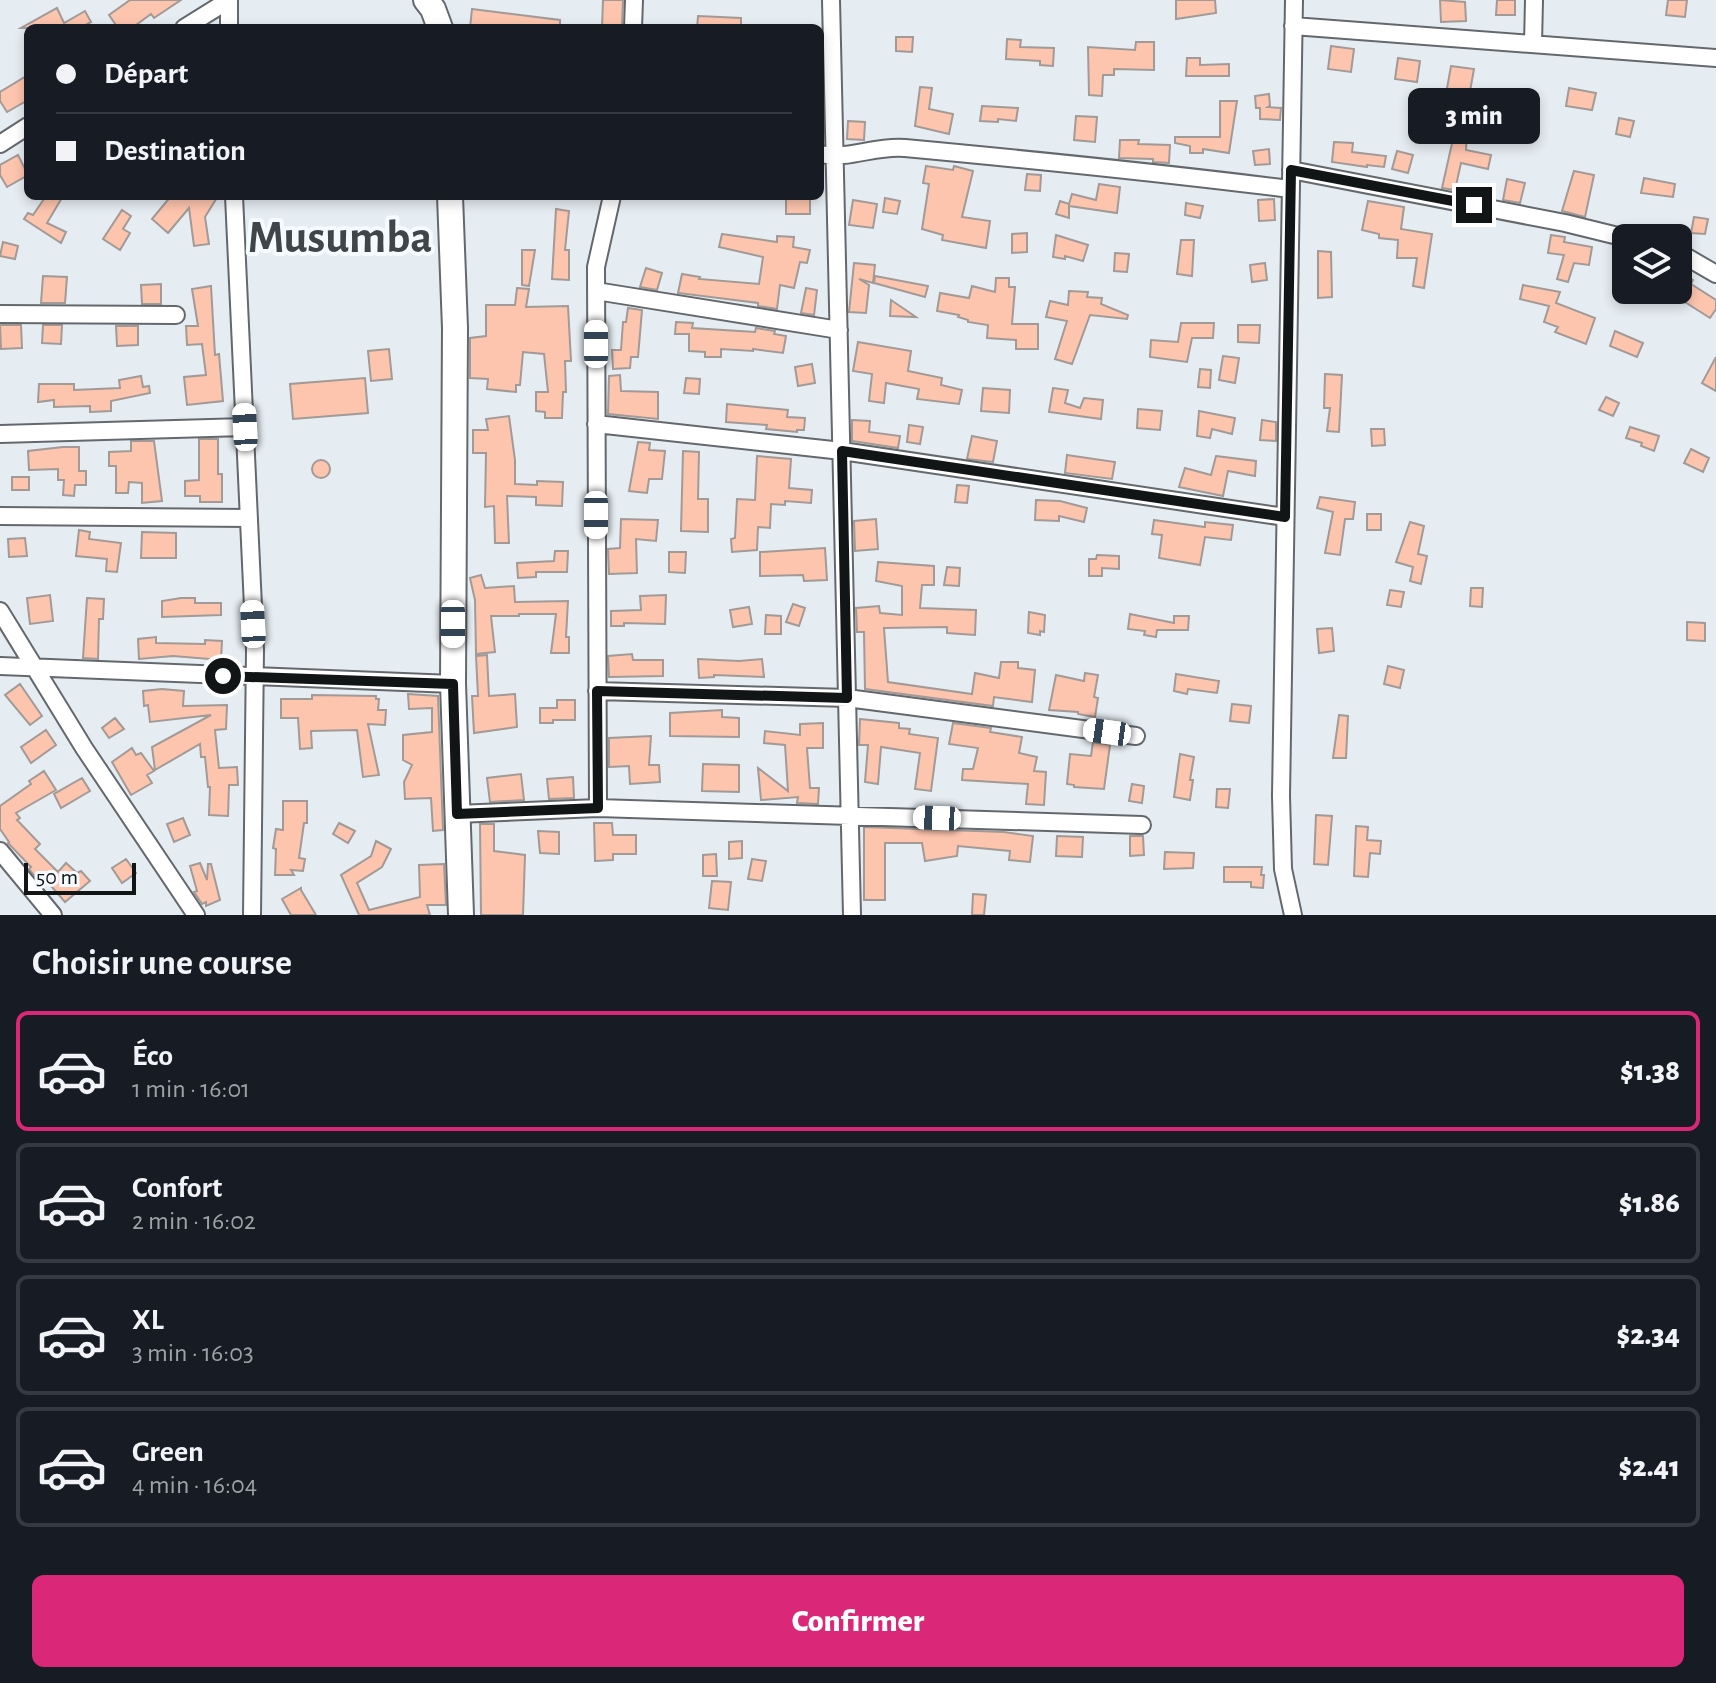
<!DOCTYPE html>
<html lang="fr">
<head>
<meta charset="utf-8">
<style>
	body { margin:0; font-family:"Alegreya Sans",sans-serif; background:#242831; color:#f1f3f6; height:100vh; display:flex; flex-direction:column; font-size:30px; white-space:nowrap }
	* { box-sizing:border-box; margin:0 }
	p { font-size:26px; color:#9ea1a6 }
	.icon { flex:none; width:44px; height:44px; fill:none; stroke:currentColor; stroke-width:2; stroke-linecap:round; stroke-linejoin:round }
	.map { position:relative; height:915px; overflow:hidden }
	.side { display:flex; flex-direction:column; background:#171b24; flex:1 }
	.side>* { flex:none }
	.guide { position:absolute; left:24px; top:24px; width:800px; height:176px; border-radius:12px; box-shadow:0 4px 12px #0003; display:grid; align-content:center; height:176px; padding:0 32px; background:#171b24 }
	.tools { position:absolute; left:1612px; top:224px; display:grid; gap:16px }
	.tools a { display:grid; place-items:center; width:80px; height:80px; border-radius:12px; background:#171b24; box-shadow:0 4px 12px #0003; font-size:40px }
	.scale { position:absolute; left:24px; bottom:20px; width:112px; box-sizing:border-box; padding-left:8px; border:4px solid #121516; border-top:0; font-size:22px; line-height:28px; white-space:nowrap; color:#121516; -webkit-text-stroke:6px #f4fafe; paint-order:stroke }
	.end { position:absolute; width:36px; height:36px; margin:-18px; border:10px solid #121516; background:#fff; box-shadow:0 0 0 4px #fff }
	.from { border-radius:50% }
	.bubble { position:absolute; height:56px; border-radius:12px; background:#171b24; box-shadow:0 4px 12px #0003; font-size:26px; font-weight:800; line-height:56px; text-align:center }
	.car { position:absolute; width:24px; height:48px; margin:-24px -12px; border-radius:10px; box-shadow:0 0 6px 2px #0007; background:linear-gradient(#fff 24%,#345 0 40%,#fff 0 76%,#345 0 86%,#fff 0) }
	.guide b { display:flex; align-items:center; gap:28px; height:76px; font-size:30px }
	.guide b+b { border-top:2px solid #363941 }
	.guide i { width:20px; height:20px; background:#f1f3f6 }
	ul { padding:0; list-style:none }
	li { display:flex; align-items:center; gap:24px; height:120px; margin:0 16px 12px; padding:0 16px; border:4px solid #363941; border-radius:12px }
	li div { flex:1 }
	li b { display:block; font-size:30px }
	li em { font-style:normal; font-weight:800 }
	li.current { border-color:#db2777 }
	li>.icon { width:72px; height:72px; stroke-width:1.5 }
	h2 { padding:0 32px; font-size:36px; line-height:96px }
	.action { display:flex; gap:16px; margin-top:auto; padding:16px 32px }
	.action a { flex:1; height:92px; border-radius:12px; background:#db2777; color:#fff; font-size:32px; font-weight:800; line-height:92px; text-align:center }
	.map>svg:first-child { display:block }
	.building { fill:#fec5ae; stroke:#a19a97; stroke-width:2 }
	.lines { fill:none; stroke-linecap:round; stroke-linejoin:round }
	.minor-casing { stroke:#63686d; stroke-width:20 }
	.secondary-casing { stroke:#63686d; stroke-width:28 }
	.minor { stroke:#fff; stroke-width:16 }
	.secondary { stroke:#fff; stroke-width:24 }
	.route { stroke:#121516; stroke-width:10 }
	.labels { text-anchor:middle; stroke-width:8; stroke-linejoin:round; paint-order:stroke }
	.town-label { font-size:46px; font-weight:bold; fill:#3f4549; stroke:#f4fafe }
</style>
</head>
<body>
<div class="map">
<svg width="1716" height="915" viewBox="0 0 1716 915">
	<rect width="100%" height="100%" fill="#e6edf2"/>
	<path class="building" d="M130 0H181L154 18 151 14 132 28H118L109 15Z
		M603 0H623L622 28H602Z
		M1176 0H1215L1216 13 1176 19Z
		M1440 0 1465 2 1466 21 1441 22Z
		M1497 0H1515V15H1496Z
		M1668 0H1687L1685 17 1666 15Z
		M57 8 64 23 85 11 91 22 80 28H21Z
		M472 9 560 20V28H470Z
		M698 16 741 18V28H697Z
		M896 37H913L912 52 896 51Z
		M1007 39 1021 40 1020 47 1054 48 1053 66 1040 65V61L1006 59Z
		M1136 42H1154V70L1114 69V75H1103L1102 96 1089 95 1088 47 1135 50Z
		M1331 46 1354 49 1351 72 1328 69Z
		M1187 58H1200V65L1229 64V76H1186Z
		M1398 58 1420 61 1417 82 1395 79Z
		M1451 66 1474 69 1469 97 1446 94Z
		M28 75V100L7 112 0 101V92Z
		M920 87 932 88 929 109 953 114 949 134 915 126Z
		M1569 88 1596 93 1592 110 1566 106Z
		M1269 94 1270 106 1268 107 1281 108 1280 120 1260 119V108H1256L1255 96Z
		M1483 95 1496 97 1492 117 1497 118 1495 129 1476 125Z
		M1220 101H1237L1229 153 1203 149V153H1190V146L1175 143V137H1220Z
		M982 106 1018 108 1016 121 998 119V122L980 121Z
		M1076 116 1097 117 1095 142 1074 140Z
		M1619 118 1634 121 1630 137 1616 134Z
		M848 121 865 122 864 140 847 139Z
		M1455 130 1467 131 1466 150 1491 155 1488 169 1461 163 1455 190 1442 188Z
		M1120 140H1139L1138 144 1170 145 1169 163 1153 162V159L1119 158Z
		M1334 142 1353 143 1352 152 1386 156 1384 167 1367 165V167L1332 162Z
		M1269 149 1270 164 1255 165 1253 151Z
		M1397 151 1413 155 1408 173 1392 169Z
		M18 155 28 175 7 187 0 175V165Z
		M926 166 953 170 954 166 973 171 962 217 990 221 986 248 942 240 943 235 922 229 929 184 923 183Z
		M1574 171 1594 175 1585 217 1562 211Z
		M1027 174 1041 175 1040 191 1025 190Z
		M1644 178 1675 184 1673 197 1641 193Z
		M1507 179 1525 183 1520 203 1503 200Z
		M1099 184 1120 187 1117 213 1069 206V218L1056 214 1060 201 1069 204 1072 194 1096 200Z
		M46 196H63L47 223 66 232 61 243 24 219 28 213 33 215Z
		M171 196H218L205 217 209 244 194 246 189 208 168 233 152 219Z
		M786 196H810V214H786Z
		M885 198 900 201 897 214 883 212Z
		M1274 199 1275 220 1259 221 1258 200Z
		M853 200 877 204 873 228 849 225Z
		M1368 201 1404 207 1401 229 1432 234 1424 288 1413 286 1417 258H1397L1398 240 1379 238V234L1362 230Z
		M1186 203 1203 206 1200 218 1185 215Z
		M556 209 569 211 565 250H569V280L552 279Z
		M122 210 131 216 123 229 130 233 120 250 103 239Z
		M1694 217 1708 219 1705 234 1691 233Z
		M1027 233V252L1012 253V234Z
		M722 234 777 242V236L794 237 793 247 810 250 807 263 800 262 794 288 780 285 777 309 758 306V303L678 293 682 274 700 277 699 279 759 284 763 257 719 247Z
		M1056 235 1088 245 1083 261 1065 256V259L1053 257Z
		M1551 235 1565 237 1564 242 1592 247 1589 265 1574 263 1568 282 1557 279 1564 255 1548 253Z
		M1181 240H1194L1192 276 1177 274Z
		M3 242 18 246 15 259 0 256Z
		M522 250H535L529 286 522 285Z
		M1318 251 1331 252 1332 297 1318 298Z
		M1115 253 1129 254 1127 272 1114 271Z
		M854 263 875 265 873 283 859 279 869 285 866 313 849 312Z
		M1265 263 1267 280 1252 282 1250 265Z
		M646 268 662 273 657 290 640 287Z
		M1678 270 1693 280 1691 284 1716 300V309L1710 318 1680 299 1678 303Z
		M43 276 67 277 65 303H41Z
		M875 276 928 286 925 297 874 283Z
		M996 278H1009V287H1015L1012 324H1038V349H1016V340L987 338 988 325 968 322V320L958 317 959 315 937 311 940 293 969 298 972 286 995 292Z
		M161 284V304H142L141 285Z
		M1523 285 1560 292 1556 303 1595 318 1586 344 1555 332 1558 327 1544 322 1549 306 1520 299Z
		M211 286 215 355 219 354 223 401 187 405 184 377 206 375 202 344 187 345 186 326H198L192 289Z
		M517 288 529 289 526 307 568 306 571 361H565L566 392H563L562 418H545V412L536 411V392H548L544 354 523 352 520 385H516V392L487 389 488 379 470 378V338L486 336V305H515Z
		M806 288 817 290 814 315 801 313Z
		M1069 291 1088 292 1087 297 1102 298 1101 304 1128 315 1127 319 1090 315 1072 364 1055 359 1067 321 1046 317 1050 301 1068 305Z
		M891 300 916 317 890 316Z
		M628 308 642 310 638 357H631L630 368 613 369 612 350H621L623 322H626Z
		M676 322 693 323 692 328 755 332 756 328 775 331 774 334 786 336 783 353 753 349V351L721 349V357H705V352L689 351V334H675Z
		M1181 323H1214L1213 338H1192L1187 362 1150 357 1151 340 1178 342Z
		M0 325H21L22 348 1 349Z
		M43 325H62L61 344 42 343Z
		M1238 325H1260L1259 343 1238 342Z
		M116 326H138V345L117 346Z
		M1615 331 1643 343 1637 357 1610 346Z
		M858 342 911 351 908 371 942 378 941 385 962 390 959 404 917 399 919 389 886 383 884 403 869 401 872 374 853 371Z
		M389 349 392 379 371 381 368 351Z
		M1223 356 1239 358 1235 383 1219 380Z
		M1716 357V391L1702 383Z
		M812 364 815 383 798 386 795 367Z
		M1200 369 1211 370 1210 388 1198 387Z
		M1325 374 1342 375 1339 432 1327 431 1330 408H1324Z
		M620 375 621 391 658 392V419L608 414 609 376Z
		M141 376 143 387 149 386 150 393 111 401V411L90 412V406L54 407V400L38 402 39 384H74V390L120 388 119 380Z
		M365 378 368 413 293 419 290 384Z
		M686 378 700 379 699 394 684 393Z
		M983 388 1010 390 1009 413 981 411Z
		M1053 388 1068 390 1065 403 1080 408 1084 398 1103 400 1101 419 1049 412Z
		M1606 397 1619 403 1613 416 1599 410Z
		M727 404 788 410 787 417 805 418 804 430H797V432L766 429 767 425 726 422Z
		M1138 409 1162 411 1160 430 1137 428Z
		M1199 411 1235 418 1232 434 1212 429 1210 438 1197 436Z
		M509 416 515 460V484L537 485V481L563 482 562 506 536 505V497L507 496 509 543H495L494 506 485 507 486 453H473V430H488L486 419Z
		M852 420 870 421 869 432 900 436 898 448 852 441Z
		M1262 420 1276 422V441L1260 440Z
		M909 425 923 427 920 444 907 442Z
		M1630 427 1659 436 1654 451 1641 446 1642 443 1626 438Z
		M1371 429H1384L1385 445 1372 446Z
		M972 436 997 441 993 462 967 459Z
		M199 439H218V474H222V502H200V496H185V481L199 480Z
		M131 441H154L162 501 142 503V483L129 482 128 493H116V466H109V452L131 451Z
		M638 442 650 443 649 450 665 451 662 479H649L647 493 629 491Z
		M63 447H79V471H86V485H75L74 496 63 495 64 480H58V469L29 470 28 451Z
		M1691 449 1709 458 1703 472 1684 463Z
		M683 451 699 452 698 499H708V532L681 531Z
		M1067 455 1115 462 1112 479 1065 473Z
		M757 456 791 459 789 488 812 490 811 503 785 501V505L771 504 770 528 758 527 757 550 732 552 731 539 735 538 737 499 755 500Z
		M1216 456 1256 461 1255 476 1228 471 1223 496 1179 487 1185 468 1211 475Z
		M312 469a9 9 0 1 1 18 0a9 9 0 1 1-18 0Z
		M12 477H29V490H12Z
		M957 485 969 486 967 503 955 502Z
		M1320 497 1355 502 1353 519H1345L1340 555 1325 553 1333 512 1317 508Z
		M1036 500 1060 501 1087 508 1084 522 1059 516V521L1035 520Z
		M1367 514H1381V530H1367Z
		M621 519 658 520 656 541 636 539 637 573 609 574 608 549 620 548Z
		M876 519 878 549 855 551 854 521Z
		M1154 520 1205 527V522L1233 525 1231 540 1205 537 1200 565 1159 558 1162 535 1152 534Z
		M1410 522 1424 526 1418 554 1427 556 1421 584 1410 581 1413 567 1396 562Z
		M79 530 90 532 89 539 121 543 117 572 106 571 107 559 76 556Z
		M142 532 176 533V558H141Z
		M25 538 27 556 9 557 8 539Z
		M825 548 827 580 804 581 803 575 760 576V552Z
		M555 551H568L567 572H536V577L518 578 517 563 554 561Z
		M669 552H686L685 573 669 572Z
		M1097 555 1119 556V569L1102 568V576H1089V559H1096Z
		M878 562 934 566V585H922L920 608 976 610 975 635 947 633V627L884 628 888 682 972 694 975 673 999 678 1001 662H1018V668L1035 670 1032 702 994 697 993 706 865 689 864 632H857L856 608 879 606 880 613 902 615V586L876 581Z
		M947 567 960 568 959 586 944 585Z
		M481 575 485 588 514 586 515 602 568 601 566 637H569V653H551L556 614H519V616H491L495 652 476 654 475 600 470 578Z
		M1471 588H1483L1482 607 1470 606Z
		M1390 590 1404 592 1401 607 1387 605Z
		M50 595 53 621 30 624 27 598Z
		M666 595 665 624 624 623V626H611V611L641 610 640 596Z
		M87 598 104 599 103 619H99L98 659 83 658Z
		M181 598H195V603H221V615L162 617V601Z
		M793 604 805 608 799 626 786 622Z
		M749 607 752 624 733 627 730 610Z
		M1029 612 1045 615 1044 632 1040 631V635L1028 633Z
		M1130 614 1174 623V616H1189L1188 630H1157L1156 637 1144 635 1145 631 1128 629Z
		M766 615 781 616V634H765Z
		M1687 622 1705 623V641L1687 640Z
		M1332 628 1334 651 1319 653 1317 629Z
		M156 637V643L205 644V640L222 641 221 660 173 656 139 659 138 639Z
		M632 654 633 660H663V676L609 677 608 656Z
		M487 655 489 696 515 694 517 727 474 733 472 696H478L476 656Z
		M698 659 739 661 762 659 764 677 714 675V677L699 678Z
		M1388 666 1404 670 1400 688 1384 684Z
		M1085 673 1098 675 1094 697 1098 698 1095 717 1078 714V712L1049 710 1056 675 1084 681Z
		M1176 674 1219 681 1217 693 1188 689 1187 694 1174 691Z
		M20 684 42 716 30 725 5 695Z
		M162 689 184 691 183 706 227 705 226 729 215 730 219 768 237 767 238 785H229L228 816 209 815 210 787H208L205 757H201L200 744 155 770 152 747 211 715 150 722 148 705 144 706 143 691Z
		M408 694 438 696 443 830 433 831 431 798 405 799 404 782 412 765 403 760V735L432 732V708L409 709Z
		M312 695 376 696V699H379L378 710H386L385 725 368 724 379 775 363 777 357 730 311 731 312 748 300 749 298 718H281V699H312Z
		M557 700H575V720H553V723H540V708H557Z
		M1232 704 1251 706 1249 723 1230 721Z
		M722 710V717L739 718V737L670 736V713Z
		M1339 715 1348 716 1346 758H1333Z
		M115 718 124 729 109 738 102 728Z
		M860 719 899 723V728L910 729 909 734 938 738 931 791 915 789 920 753 881 747 878 784 865 782 868 745H859Z
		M823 723V748H807L810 788H819L818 804 797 803 798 797 761 800 758 768 788 791 785 745 764 743 765 731 800 735V724Z
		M953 723 991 728 990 732 1022 737 1019 753 1037 757 1034 771 1046 772 1044 805 1026 804 1028 784 962 780 963 769H973L978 748 949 744Z
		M46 730 56 745 31 763 21 747Z
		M651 736 649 765H659L660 782 630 784 629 766 609 767V738Z
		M1093 742 1110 745 1104 789 1074 787V785L1067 784 1070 754 1091 756Z
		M132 748 136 755 141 753 154 771 147 775 152 783 131 795 112 762Z
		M1180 754 1194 757 1190 780H1193L1190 800 1174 797Z
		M703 764 739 765V792L702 791Z
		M44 771 56 790 16 813 20 818 17 820 40 844 35 849 58 872 66 863 77 873 81 871 90 881 65 902 45 879 42 882 33 874 29 869 31 867 8 843 9 842 0 829V806L31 784 29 781Z
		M521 774 524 800 490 802 487 778Z
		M573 777 574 798 549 799 547 779Z
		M82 778 90 791 61 808 54 794Z
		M1132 784 1144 786 1142 803 1129 801Z
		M1217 789H1230L1228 808 1216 807Z
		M283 801H307V823H304L299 858 305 859 303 871 291 870 294 875H275L276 849 273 848 276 829 283 830Z
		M1316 815 1332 816 1328 865 1314 864Z
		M183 818 190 835 174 842 167 824Z
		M339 823 355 831 348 843 333 834Z
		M594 823H612L613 835H636V854H613V860L595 861Z
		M480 824H494V851L525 855 523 915H481Z
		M1356 826 1368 827 1367 840 1381 841 1380 854 1370 853 1368 877 1354 876Z
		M864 827 1004 832 1033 836 1030 862 1009 860 1010 851 958 846 957 856 925 861 922 843H885V900H864Z
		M538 831 559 832V854L540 853Z
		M1057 836 1083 837 1082 857 1056 856Z
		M1130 836H1143L1144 855 1130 856Z
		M376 841 391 849 382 867 357 883 369 910 420 897 419 865 444 864 446 905H427L430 915H359L341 875 371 856Z
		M742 841V858L729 859V842Z
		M1165 852 1194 853 1193 868 1164 869Z
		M716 854 717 876H703V855Z
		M126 859 136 873 122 883 112 868Z
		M752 859 766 861 762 881 748 879Z
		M200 863 207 880 208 864H211L220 900 206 906V902L202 904 194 892 197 891 190 866Z
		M1224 867H1262L1261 875H1264L1263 888 1251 887V882H1224Z
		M712 881 731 882 728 910 709 908Z
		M301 888V890L316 915H291L282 899Z
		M973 894 986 895 984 915H972Z"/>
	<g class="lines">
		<defs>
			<path id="minor" d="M229 0V28
				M831 0 852 915
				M1293 26 1716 58
				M184 28 229 0
				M633 28 634 0
				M1533 44 1534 0
				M0 144 28 126
				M820 154C849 160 876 145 905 148 1034 160 1162 173 1290 189
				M1291 170 1565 223 1626 238
				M234 196 255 650 252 915
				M1678 252 1716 274
				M596 291 839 330
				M0 314 176 315
				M596 424 842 451 1285 517
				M0 434 245 427
				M0 516 249 518
				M0 611 84 748 196 915
				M0 666 453 684
				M597 691 847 698 1136 736
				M598 808 596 267 612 196
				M457 814 598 808 1142 825
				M0 851 53 915
				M1293 915 1283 869 1281 796 1294 0"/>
			<path id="secondary" d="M426 0 433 9 440 28
				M450 196 455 328 453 684 461 915"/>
		</defs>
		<use href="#minor" class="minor-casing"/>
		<use href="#secondary" class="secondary-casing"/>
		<use href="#minor" class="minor"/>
		<use href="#secondary" class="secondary"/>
	</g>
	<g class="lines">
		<path class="route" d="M223 676 453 684 457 814 598 808 597 691 847 698 842 451 1285 517 1291 170 1474 205"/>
	</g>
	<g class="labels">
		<g class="town-label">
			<text x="340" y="252">Musumba</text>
		</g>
	</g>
</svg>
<div class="tools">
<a><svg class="icon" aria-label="layers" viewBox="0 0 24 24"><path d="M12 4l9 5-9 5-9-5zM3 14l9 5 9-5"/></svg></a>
</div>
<div class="scale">50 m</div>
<i class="end from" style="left:223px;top:676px"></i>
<i class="end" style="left:1474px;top:205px"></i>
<div class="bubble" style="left:1408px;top:88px;width:132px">3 min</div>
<i class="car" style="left:596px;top:344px;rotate:0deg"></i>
<i class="car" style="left:245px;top:427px;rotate:357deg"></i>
<i class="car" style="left:596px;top:515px;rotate:180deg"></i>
<i class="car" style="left:253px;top:624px;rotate:357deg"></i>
<i class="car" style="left:453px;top:624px;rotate:180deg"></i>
<i class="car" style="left:1107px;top:732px;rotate:278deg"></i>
<i class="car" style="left:937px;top:818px;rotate:272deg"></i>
<div class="guide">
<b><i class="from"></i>Départ</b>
<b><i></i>Destination</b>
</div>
</div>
<section class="side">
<h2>Choisir une course</h2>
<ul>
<li class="current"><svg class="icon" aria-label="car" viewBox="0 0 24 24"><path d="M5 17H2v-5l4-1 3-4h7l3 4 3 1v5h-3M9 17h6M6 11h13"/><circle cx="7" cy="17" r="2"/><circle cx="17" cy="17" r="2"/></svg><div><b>Éco</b><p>1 min · 16:01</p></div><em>$1.38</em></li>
<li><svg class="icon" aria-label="car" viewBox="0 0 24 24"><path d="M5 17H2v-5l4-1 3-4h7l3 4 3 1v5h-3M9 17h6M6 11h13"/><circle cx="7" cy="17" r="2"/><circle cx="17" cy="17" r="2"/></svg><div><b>Confort</b><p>2 min · 16:02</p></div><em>$1.86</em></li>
<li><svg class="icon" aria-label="car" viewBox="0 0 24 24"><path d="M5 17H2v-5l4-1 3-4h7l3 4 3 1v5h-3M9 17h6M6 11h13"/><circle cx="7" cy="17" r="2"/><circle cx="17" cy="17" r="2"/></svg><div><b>XL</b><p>3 min · 16:03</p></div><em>$2.34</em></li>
<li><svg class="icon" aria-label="car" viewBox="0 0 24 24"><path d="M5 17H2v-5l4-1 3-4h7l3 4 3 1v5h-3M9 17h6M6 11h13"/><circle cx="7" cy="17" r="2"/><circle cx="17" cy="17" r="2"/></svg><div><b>Green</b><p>4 min · 16:04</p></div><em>$2.41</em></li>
</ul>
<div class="action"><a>Confirmer</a></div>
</section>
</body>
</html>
